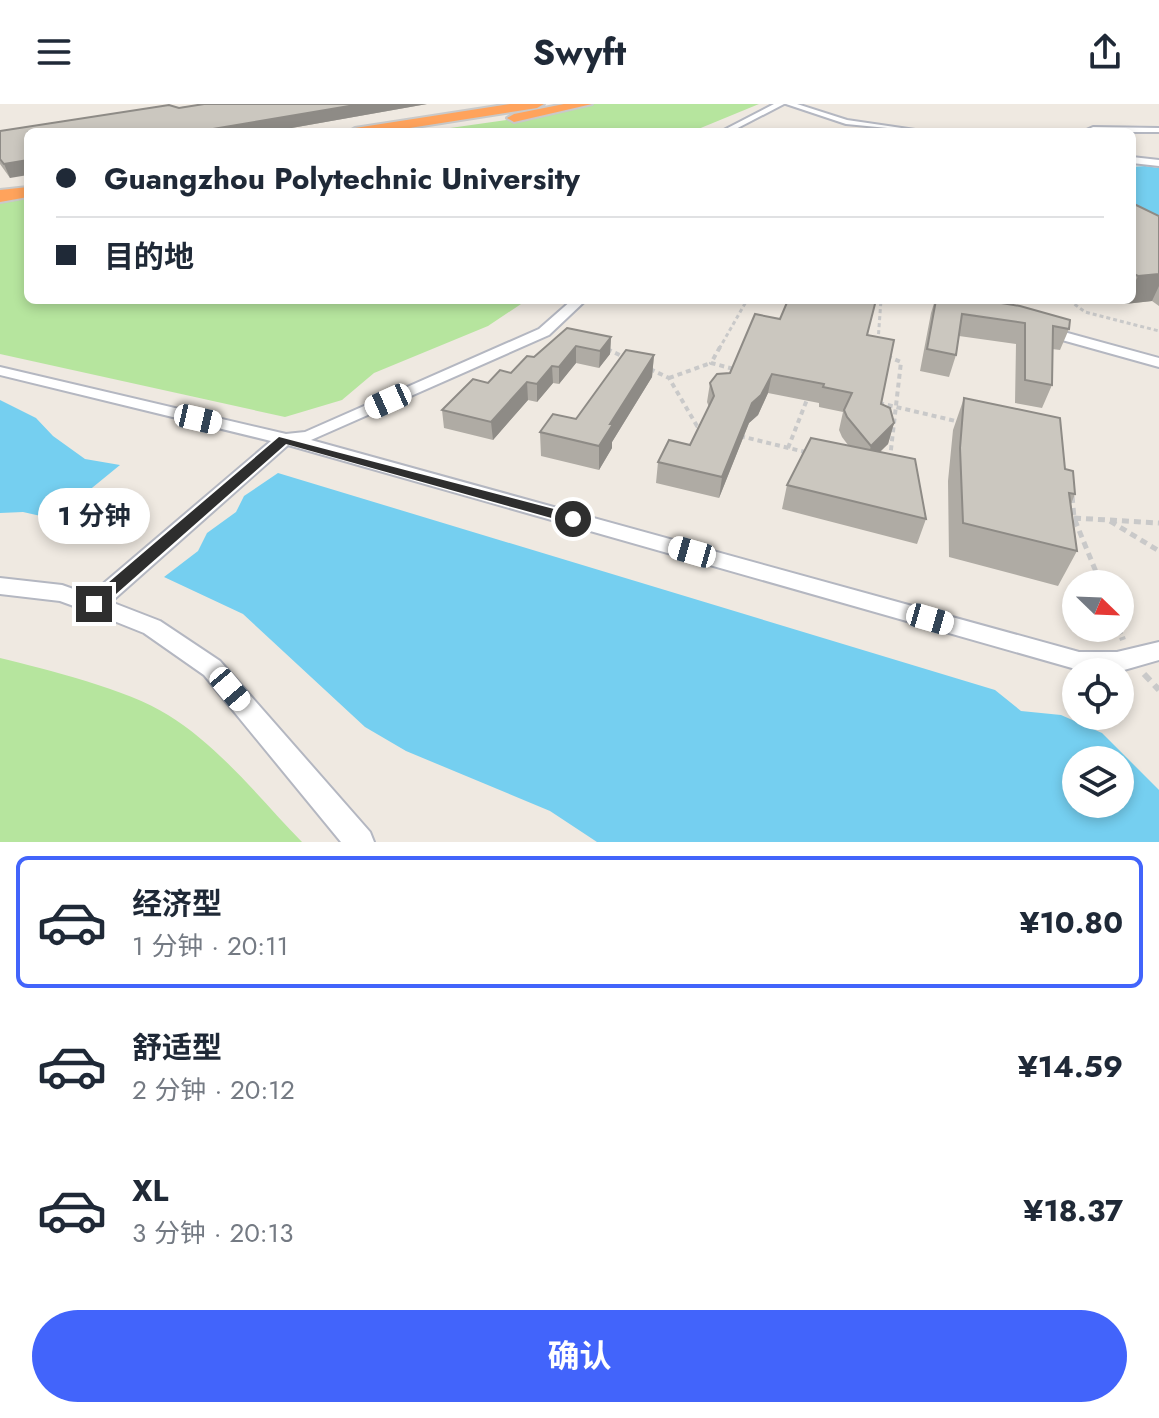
<!DOCTYPE html>
<html lang="zh">
<head>
<meta charset="utf-8">
<style>
	body { margin:0; font-family:Jost,"Noto Sans SC",sans-serif; background:#f2f2f3; color:#1f2937; height:100vh; display:flex; flex-direction:column; font-size:30px; white-space:nowrap }
	* { box-sizing:border-box; margin:0 }
	p { font-size:26px; color:#747a83 }
	.icon { flex:none; width:44px; height:44px; fill:none; stroke:currentColor; stroke-width:2; stroke-linecap:round; stroke-linejoin:round }
	.map { position:relative; height:738px; overflow:hidden }
	.side { display:flex; flex-direction:column; background:#fff; flex:1 }
	.side>* { flex:none }
	.banner { position:absolute; left:24px; top:24px; width:1112px; height:176px; border-radius:12px; box-shadow:0 4px 12px #0003; display:grid; align-content:center; height:176px; padding:0 32px; background:#fff }
	.needle { width:52px; rotate:113deg }
	.buttons { position:absolute; left:1062px; top:466px; display:grid; gap:16px }
	.buttons a { display:grid; place-items:center; width:72px; height:72px; border-radius:50%; background:#fff; box-shadow:0 4px 12px #0003; font-size:40px }
	.end { position:absolute; width:36px; height:36px; margin:-18px; border:10px solid #2e2e2e; background:#fff; box-shadow:0 0 0 4px #fff }
	.from { border-radius:50% }
	.bubble { position:absolute; height:56px; border-radius:28px; background:#fff; box-shadow:0 4px 12px #0003; font-size:26px; font-weight:700; line-height:56px; text-align:center }
	.car { position:absolute; width:24px; height:48px; margin:-24px -12px; border-radius:10px; box-shadow:0 0 6px 2px #0007; background:linear-gradient(#fff 24%,#345 0 40%,#fff 0 76%,#345 0 86%,#fff 0) }
	.banner b { display:flex; align-items:center; gap:28px; height:76px; font-size:30px }
	.banner b+b { border-top:2px solid #e0e1e3 }
	.banner i { width:20px; height:20px; background:#1f2937 }
	ul { padding:14px 0 0; list-style:none }
	li { display:flex; align-items:center; gap:24px; height:132px; margin:0 16px 12px; padding:0 16px; border:4px solid transparent; border-radius:12px }
	li div { flex:1 }
	li b { display:block; font-size:30px }
	li em { font-style:normal; font-weight:700 }
	li.on { border-color:#4264fb }
	li>.icon { width:72px; height:72px; stroke-width:1.5 }
	.cta { display:flex; gap:16px; margin-top:auto; padding:16px 32px }
	.cta a { flex:1; height:92px; border-radius:48px; background:#4264fb; color:#fff; font-size:32px; font-weight:700; line-height:92px; text-align:center }
	header { display:flex; justify-content:space-between; align-items:center; height:104px; padding:0 32px; background:#fff; font-size:36px; font-weight:700 }
	.map>svg:first-child { display:block }
	.green { fill:#b6e59e }
	.water { fill:#75cff0; fill-rule:evenodd }
	.lines { fill:none; stroke-linecap:round; stroke-linejoin:round }
	.street-casing { stroke:#b4b7c1; stroke-width:4 }
	.highway-casing { stroke:#c9c9c9; stroke-width:4 }
	.path-far3 { stroke:#c9c9c9; stroke-width:3; stroke-dasharray:4 3; stroke-linecap:butt }
	.path-far2 { stroke:#c9c9c9; stroke-width:4; stroke-dasharray:5 4; stroke-linecap:butt }
	.path-far1 { stroke:#c9c9c9; stroke-width:5; stroke-dasharray:7 5; stroke-linecap:butt }
	.path { stroke:#c9c9c9; stroke-width:6; stroke-dasharray:9 6; stroke-linecap:butt }
	.street { fill:#fff; fill-rule:evenodd }
	.highway { fill:#ffa35c; fill-rule:evenodd }
	.wall { fill:#afaba4 }
	.shaded-wall { fill:#8e8b86 }
	.building { fill:#cbc7bf; stroke:#8e8b86; stroke-width:2 }
	.route { fill:#2e2e2e }
</style>
</head>
<body>
<header><svg class="icon" aria-label="menu" viewBox="0 0 24 24"><path d="M4 6h16M4 12h16M4 18h16"/></svg>Swyft<svg class="icon" aria-label="share" viewBox="0 0 24 24"><path d="M12 15V3M7 8l5-5 5 5M5 13v7h14v-7"/></svg></header>
<div class="map">
<svg width="1159" height="738" viewBox="0 0 1159 738">
	<rect width="100%" height="100%" fill="#efe9e1"/>
	<path class="green" d="M587 0H759L691 28H422L534 12Z
		M28 90V196H527L488 222 374 269 342 296 285 313 0 250V94Z
		M0 554C48 566 127 585 168 611 220 643 260 695 302 738H0Z"/>
	<path class="water" d="M1145 62 1159 64V131L1132 115V63Z
		M0 296 36 314 53 332 85 355 120 361 54 415 23 408 0 409Z
		M278 369 995 586 1021 607 1061 611 1102 629 1159 686V738H597L550 707 406 647 365 623 243 510 164 473 198 447 207 429 236 408 244 392ZM1076 656H1120V700H1076Z"/>
	<g class="lines">
		<defs>
			<path id="street" d="M774 0H784L730 28H720Z
				M786 0H797L847 16 929 28 846 20Z
				M1093 23 1159 24V28H1082Z
				M1132 53 1159 56V62L1132 59Z
				M572 196H586L549 231 311 336 1079 548H1117L1159 538V556L1117 568 1079 566 288 341 111 498 160 517 220 557 370 728 374 738H341L204 571 144 529 104 513 60 497 0 490V474L62 481 90 491 271 337 0 271V263L286 330 305 328 539 225Z
				M1042 222 1159 254V263L1037 229 1035 226Z"/>
			<path id="highway" d="M510 0H544L537 4 384 28H348L355 24Z
				M564 0H592L514 18 507 14 514 10Z
				M28 83V93L0 98V86Z"/>
		</defs>
		<use href="#street" class="street-casing"/>
		<use href="#highway" class="highway-casing"/>
		<path class="path-far3" d="M1069 196 1085 208 1159 227
			M878 237 881 196
			M719 245 747 196"/>
		<path class="path-far2" d="M720 243 711 259 734 265
			M607 245 624 253
			M887 252 901 258 890 354
			M650 265 669 274 697 322 704 323
			M669 274 711 259
			M879 299 960 318
			M740 332 805 348
			M788 344 808 293"/>
		<path class="path-far1" d="M1072 392 1074 414 1101 480
			M1074 414 1159 419
			M1110 417 1159 447
			M1118 524 1123 535"/>
		<path class="path" d="M1122 533 1123 536
			M1144 570 1159 586"/>
		<use href="#street" class="street"/>
		<use href="#highway" class="highway"/>
	</g>
	<path class="wall" d="M204 0H427L269 28H28L10 74 0 60V27Z
		M1132 99 1159 112V202L1152 197 1125 200 1119 196H1132Z
		M935 196H983L1069 225 1060 246 1052 245V281L1042 304 1015 299 1016 240 959 232 956 251 949 273 920 267 931 209Z
		M867 231 881 300 894 319 888 340 880 348 926 415 917 440 782 405 787 381 848 341 842 333 839 326 843 308 819 303V299L768 289 758 311 749 319 719 394 656 379 658 358 690 341 709 303 707 298 710 279 730 269Z
		M611 233 610 250 599 264 576 259 559 280 553 279 537 298 528 296 493 336 444 324 442 306 488 279 511 269 534 253Z
		M654 251 652 273 612 338V344L599 366 541 352 540 328 576 315Z
		M964 294 1065 365 1075 390 1071 400 1077 447 1058 482 949 453 948 377 953 326Z"/>
	<path class="shaded-wall" d="M361 0H427L269 28H195Z
		M28 56V71L10 74 4 60Z
		M1159 170V182L1152 197 1125 200 1127 196H1132V185L1138 172Z
		M611 233 610 250 599 264 600 247Z
		M576 242V259L559 280V263Z
		M654 251 652 273 612 338V344L599 366V342L610 320Z
		M552 262 553 279 537 298V280Z
		M772 270 768 289 758 311 749 319 719 394 722 373 752 299Z
		M527 278 528 296 493 336 491 318Z
		M894 319 888 340 865 362 871 342Z"/>
	<path class="building" d="M204 0H361L195 28H28V56L4 60 0 55V27L169 1 179 4Z
		M1132 99 1159 112V170L1138 172 1132 169Z
		M788 196H876L867 231 894 236 881 300 890 304 894 319 871 342 847 313 844 306 852 289 823 283 824 280 772 270 761 291 752 299 722 373 658 358 669 336 690 341 714 292 710 279 717 270 730 269 755 210 780 215Z
		M936 196H983L1020 202 1070 216 1069 225 1053 222 1052 281 1025 276V219L962 210 956 251 927 245Z
		M567 224 611 233 600 247 576 242 559 263 552 262 537 280 527 278 491 318 442 306 473 275 488 279 500 266 511 269 527 252 534 253Z
		M626 246 654 251 610 320H613L599 342 540 328 553 310 576 315Z
		M964 294 1060 314 1065 365 1073 367 1075 390 1069 389 1077 447 963 419 960 344Z
		M811 334 915 355 926 415 787 381Z"/>
	<path class="route" d="M279 333 573 410 580 415 573 420 286 340 99 505H88V496Z"/>
</svg>
<div class="buttons">
<a><svg class="needle" viewBox="-14 -14 28 28"><path d="M0-13l5 13h-10z" fill="#e53935"/><path d="M0 13l5-13h-10z" fill="#747a83"/></svg></a>
<a><svg class="icon" aria-label="locate" viewBox="0 0 24 24"><circle cx="12" cy="12" r="6"/><path d="M12 2v4M12 18v4M2 12h4M18 12h4"/></svg></a>
<a><svg class="icon" aria-label="layers" viewBox="0 0 24 24"><path d="M12 4l9 5-9 5-9-5zM3 14l9 5 9-5"/></svg></a>
</div>
<i class="end from" style="left:573px;top:415px"></i>
<i class="end" style="left:94px;top:500px"></i>
<div class="bubble" style="left:38px;top:384px;width:112px">1 分钟</div>
<i class="car" style="left:388px;top:297px;rotate:246deg"></i>
<i class="car" style="left:198px;top:315px;rotate:103deg"></i>
<i class="car" style="left:692px;top:448px;rotate:286deg"></i>
<i class="car" style="left:930px;top:515px;rotate:106deg"></i>
<i class="car" style="left:230px;top:585px;rotate:140deg"></i>
<div class="banner">
<b><i class="from"></i>Guangzhou Polytechnic University</b>
<b><i></i>目的地</b>
</div>
</div>
<section class="side">
<ul>
<li class="on"><svg class="icon" aria-label="car" viewBox="0 0 24 24"><path d="M5 17H2v-5l4-1 3-4h7l3 4 3 1v5h-3M9 17h6M6 11h13"/><circle cx="7" cy="17" r="2"/><circle cx="17" cy="17" r="2"/></svg><div><b>经济型</b><p>1 分钟 · 20:11</p></div><em>¥10.80</em></li>
<li><svg class="icon" aria-label="car" viewBox="0 0 24 24"><path d="M5 17H2v-5l4-1 3-4h7l3 4 3 1v5h-3M9 17h6M6 11h13"/><circle cx="7" cy="17" r="2"/><circle cx="17" cy="17" r="2"/></svg><div><b>舒适型</b><p>2 分钟 · 20:12</p></div><em>¥14.59</em></li>
<li><svg class="icon" aria-label="car" viewBox="0 0 24 24"><path d="M5 17H2v-5l4-1 3-4h7l3 4 3 1v5h-3M9 17h6M6 11h13"/><circle cx="7" cy="17" r="2"/><circle cx="17" cy="17" r="2"/></svg><div><b>XL</b><p>3 分钟 · 20:13</p></div><em>¥18.37</em></li>
</ul>
<div class="cta"><a>确认</a></div>
</section>
</body>
</html>
